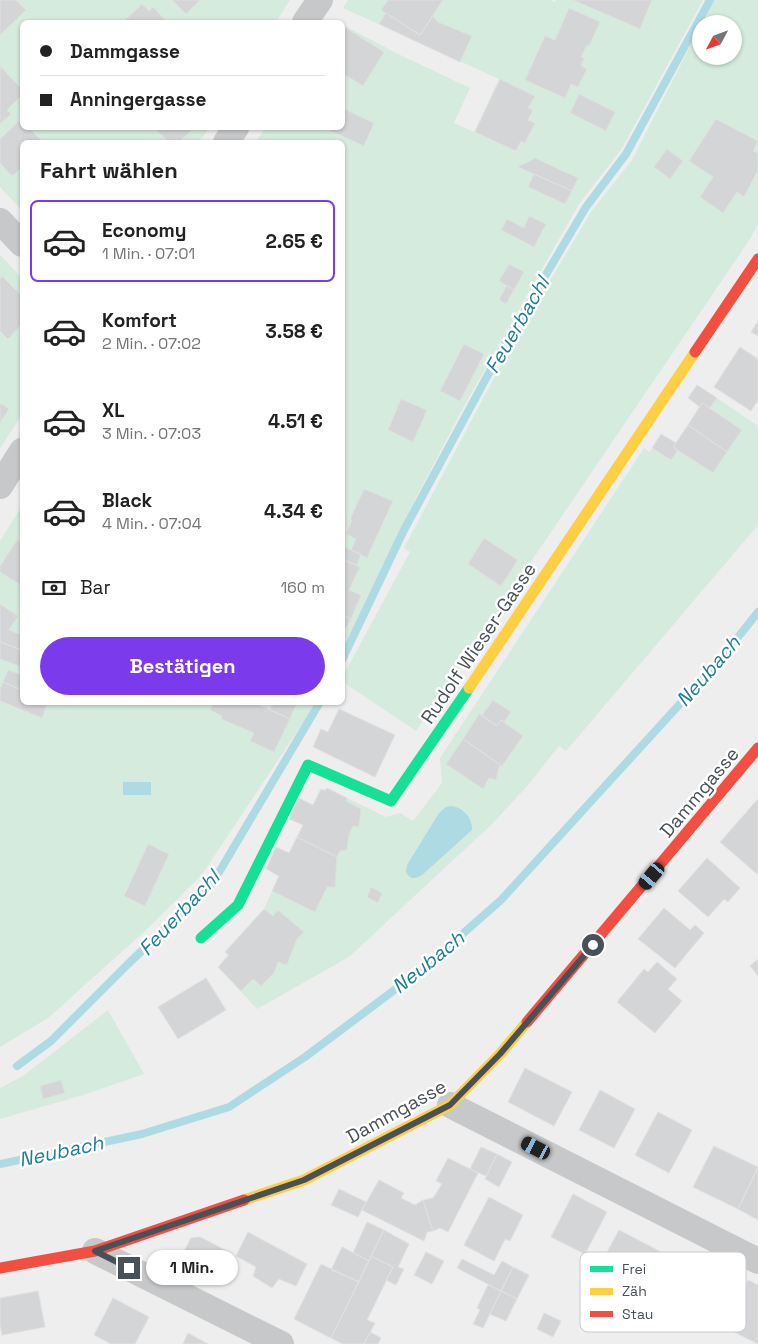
<!DOCTYPE html>
<html lang="de">
<head>
<meta charset="utf-8">
<style>
	body { margin:0; font-family:"Space Grotesk",sans-serif; background:#f2f2f2; color:#222; height:100vh; display:flex; flex-direction:column; font-size:19px; white-space:nowrap }
	* { box-sizing:border-box; margin:0 }
	p { font-size:16px; color:#767676 }
	.icon { flex:none; width:28px; height:28px; fill:none; stroke:currentColor; stroke-width:2; stroke-linecap:round; stroke-linejoin:round }
	.map { position:relative; flex:1; overflow:hidden }
	.sheet { position:absolute; left:20px; top:140px; width:325px; height:565px; display:flex; flex-direction:column; background:#fff; border-radius:8px; box-shadow:0 1px 4px #0004 }
	.sheet>* { flex:none }
	.top-card { position:absolute; left:20px; top:20px; width:325px; height:110px; border-radius:8px; box-shadow:0 1px 4px #0004; display:grid; align-content:center; height:110px; padding:0 20px; background:#fff }
	.needle { width:32px; rotate:229deg }
	.controls { position:absolute; left:692px; top:15px; display:grid; gap:10px }
	.controls a { display:grid; place-items:center; width:50px; height:50px; border-radius:50%; background:#fff; box-shadow:0 1px 4px #0004; font-size:25px }
	.end { position:absolute; width:22px; height:22px; margin:-11px; border:6px solid #485058; background:#fff; box-shadow:0 0 0 2px #fff }
	.from { border-radius:50% }
	.bubble { position:absolute; height:35px; border-radius:18px; background:#fff; box-shadow:0 1px 4px #0004; font-size:16px; font-weight:800; line-height:35px; text-align:center }
	.car { position:absolute; width:15px; height:30px; margin:-15px -8px; border-radius:6px; box-shadow:0 0 4px 1px #0007; background:linear-gradient(#222 24%,#8ab4d8 0 40%,#222 0 76%,#8ab4d8 0 86%,#222 0) }
	.top-card b { display:flex; align-items:center; gap:18px; height:48px; font-size:19px }
	.top-card b+b { border-top:1px solid #e0e0e0 }
	.top-card i { width:12px; height:12px; background:#222 }
	ul { padding:0; list-style:none }
	li { display:flex; align-items:center; gap:15px; height:82px; margin:0 10px 8px; padding:0 10px; border:2px solid transparent; border-radius:8px }
	li div { flex:1 }
	li b { display:block; font-size:19px }
	li em { font-style:normal; font-weight:800 }
	li.active { border-color:#7c3aed }
	li>.icon { width:45px; height:45px; stroke-width:1.5 }
	h2 { padding:0 20px; font-size:22px; line-height:60px }
	.pay { display:flex; align-items:center; gap:12px; height:55px; padding:0 20px; font-size:19px }
	.pay p { margin-inline-start:auto }
	.cta { display:flex; gap:10px; margin-top:auto; padding:10px 20px }
	.cta a { flex:1; height:58px; border-radius:30px; background:#7c3aed; color:#fff; font-size:20px; font-weight:800; line-height:58px; text-align:center }
	.map>svg:first-child { display:block }
	.green { fill:#d5ebdd }
	.water { fill:#aedae4 }
	.lines { fill:none; stroke-linecap:round; stroke-linejoin:round }
	.stream { stroke:#aedae4; stroke-width:8 }
	.building { fill:#d4d5d7; stroke:#e0e0e1 }
	.street { stroke:#c6c8c9; stroke-width:26 }
	.fast { stroke:#16e098; stroke-width:11 }
	.slow { stroke:#ffcf43; stroke-width:11 }
	.jam { stroke:#f24e42; stroke-width:11 }
	.route { stroke:#485058; stroke-width:6 }
	.labels { text-anchor:middle; stroke-width:5; stroke-linejoin:round; paint-order:stroke }
	.street-label { font-size:19px; fill:#485058; stroke:#fff }
	.water-label { font-size:20px; font-style:italic; fill:#1d7e95; stroke:#fff }
	.key { fill:#fff; stroke:#c8cacd; stroke-width:1 }
	.key-label { font-size:14px; fill:#485058 }
</style>
</head>
<body>
<div class="map">
<svg width="758" height="1344" viewBox="0 0 758 1344">
	<rect width="100%" height="100%" fill="#eee"/>
	<path class="green" d="M0 0H290L276 22H22V128H209L199 142H22V210L0 187Z
		M348 0H550L555 2 556 0H703L621 150 579 204 463 408 416 498 343 649 342 142H256L265 128H342L343 25 396 53 470 88 454 123 474 132 499 79 343 8Z
		M714 0H758V224L750 239 416 731 343 682V676L410 552 404 548 512 344 591 212 632 160 701 25V56H734V24H702Z
		M0 255 22 278V414L0 449Z
		M717 398 758 426V525L566 751 559 746 528 785 493 823 349 957 257 1009 218 967 228 956 225 952 264 909 289 853 299 838 313 805 321 789 325 790 327 788 386 817 400 813 413 821 442 783 440 758 644 448 649 452 652 448 671 460 678 450 713 473 741 430 710 408Z
		M22 506V702L316 703 201 876 145 931 48 1018 0 1047V541Z
		M108 1010 144 1074 83 1095 0 1119V1088L23 1076Z"/>
	<path class="water" d="M123 782H151V795H123Z
		M450 806C462 806 473 818 472 830L422 875C416 879 410 880 406 872L407 865 439 813 446 807Z"/>
	<g class="lines">
		<path class="stream" d="M342 660 404 530 503 347 586 207 626 154 710 0
			M17 1066 51 1041 128 964 212 884 320 702
			M0 1164 142 1134 229 1107 305 1057 425 967 501 900 720 660 758 612"/>
	</g>
	<path class="building" d="M0 0H16L26 10 0 35Z
		M172 0H200L186 14Z
		M388 0H443L420 35 381 10Z
		M573 0H652L640 29Z
		M142 4 149 11 153 7 167 22H123Z
		M569 8 600 22 589 46 587 45 581 57 584 58 581 66 587 69 578 87 571 84 565 98 525 80 545 36 555 40Z
		M386 13 420 35 433 16 438 22 472 36 460 62 379 24Z
		M346 28 384 52 363 86 342 73V33Z
		M0 66 22 89V95L7 110 11 114 0 124Z
		M500 79 535 96 528 108 533 110 528 120 535 123 525 143 521 141 516 151 475 132Z
		M579 94 615 112 606 131 570 113Z
		M342 108 374 123 364 146 324 128H342Z
		M21 119 22 128H29L43 142H22V168L12 176 0 163V139Z
		M716 119 758 141 753 151 758 153V170L744 197 737 192 723 213 700 197 713 177 689 161Z
		M154 128H194L179 142H169Z
		M667 149 683 161 670 179 654 167Z
		M535 158 578 178 572 191 518 167Z
		M534 174 572 191 565 204 528 187Z
		M529 216 546 224 534 247 501 230 507 219 524 228Z
		M509 264 524 272 514 290 499 281Z
		M2 276 22 296V324L8 339 0 331V279Z
		M507 285 514 290 506 304 499 300Z
		M758 321V336L751 332Z
		M464 344 484 354 460 401 440 391Z
		M740 347 758 359V400L751 411 714 387Z
		M697 385 717 398 710 408 702 403 700 407 688 398Z
		M401 399 427 410 413 442 388 430Z
		M0 403 9 409 0 423Z
		M702 403 742 430 727 452 688 425Z
		M688 425 727 452 713 473 673 447Z
		M661 434 676 443 673 447 678 450 671 460 652 448Z
		M364 489 393 501 367 558 351 550 356 539 346 534 352 520 350 519Z
		M484 538 518 560 501 586 468 564Z
		M17 540 22 544V586L0 572V566Z
		M342 546 361 554 357 565 342 559Z
		M342 559 360 567 349 590 361 595 351 619 342 615Z
		M0 604 18 616 9 630 22 635V650L0 642Z
		M342 615 351 619 346 628 342 626Z
		M0 642 22 650V667L0 659Z
		M8 670 22 675V690L3 682Z
		M3 682 22 690V702H48L42 718 0 701V689Z
		M493 700 511 712 504 722 501 720 497 726 482 715Z
		M213 702H254L290 719 274 752 250 741 254 733 221 719 222 716 210 710Z
		M273 702H297L290 719 270 710Z
		M339 709 395 735 375 777 313 747 321 729 328 732Z
		M479 714 497 726 501 720 523 736 502 766 463 739Z
		M463 739 502 766 499 767 496 780 489 778 483 789 446 764Z
		M327 788 347 798 346 801 361 809 359 827 353 826 349 835 347 850 340 851 337 857 297 837 303 825 289 819 299 798 313 805 321 789 325 791Z
		M758 799V873L757 874 720 842Z
		M297 837 337 857 335 887H327L315 912 272 891 279 876 266 869 276 847 289 853Z
		M148 844 169 854 145 906 124 896Z
		M707 858 740 888 728 902 724 899 708 917 678 891Z
		M371 887 382 893 378 903 367 897Z
		M664 908 690 930 695 925 704 933 675 968 638 939Z
		M264 909 273 916 278 910 304 932 297 939 287 965 278 962 274 973 261 986 253 979 241 991 218 967 229 955 225 952Z
		M758 959V976L750 966Z
		M657 962 677 979 668 989 682 1001 655 1033 617 1002 644 969 648 972Z
		M206 978 226 1010 178 1039 158 1007Z
		M525 1068 572 1092 554 1126 508 1102Z
		M61 1080 65 1093 43 1099 40 1086Z
		M600 1090 635 1109 614 1148 579 1130Z
		M658 1112 692 1130 669 1173 635 1155Z
		M714 1146 758 1167 738 1209 693 1187Z
		M481 1147 497 1154 486 1176 470 1169Z
		M497 1154 512 1162 499 1187 485 1179Z
		M448 1158 478 1173 448 1232 440 1228 433 1231 423 1200 433 1198 442 1184 436 1181Z
		M758 1168V1220L738 1209Z
		M379 1180 404 1193 401 1198 415 1205 423 1200 433 1231 427 1232 424 1241 362 1210Z
		M339 1189 366 1202 358 1217 331 1205Z
		M573 1194 607 1212 585 1254 551 1237Z
		M489 1197 523 1215 510 1241 505 1239 494 1261 464 1245Z
		M367 1222 384 1230 369 1261 353 1253Z
		M384 1230 409 1244 398 1267 404 1269 396 1285 386 1280 393 1267 371 1256Z
		M619 1230 663 1253 642 1294 597 1271Z
		M248 1232 307 1264 296 1286 279 1279 272 1288 253 1276 256 1267 236 1256Z
		M200 1237 229 1252 216 1275 181 1257 191 1238Z
		M342 1247 369 1261 359 1282 331 1270Z
		M426 1252 444 1261 432 1284 414 1275Z
		M371 1256 393 1267 367 1320 375 1323 364 1344H343L331 1338Z
		M462 1259 494 1275 502 1261 513 1267 501 1291 457 1268Z
		M321 1264 359 1282 331 1338 294 1319Z
		M513 1267 529 1275 517 1299 501 1291Z
		M748 1280 758 1285V1344L724 1327Z
		M488 1285 501 1291 483 1328 473 1324 480 1310 477 1308Z
		M38 1291 45 1327 2 1335 0 1325V1298Z
		M501 1291 517 1299 506 1321 490 1314Z
		M113 1298 149 1317 135 1344H111L94 1335Z
		M544 1313 561 1321 553 1337 537 1329Z
		M370 1332 381 1338 378 1344H364Z
		M188 1333 208 1344H183Z"/>
	<g class="lines">
		<path class="street" d="M305 22 320 0
			M226 142 236 128
			M0 221 22 244
			M0 486 22 451
			M450 1105 758 1261
			M95 1251 281 1344"/>
		<path class="fast" d="M201 938 238 905 308 765 391 801 469 688"/>
		<path class="slow" d="M469 688 695 352
			M244 1200 304 1180 450 1105 500 1054 527 1022"/>
		<path class="jam" d="M695 352 758 259
			M527 1022 758 748
			M0 1268 95 1251 244 1200"/>
	</g>
	<g class="lines">
		<path class="route" d="M129 1268 95 1251 304 1180 450 1105 500 1054 593 945"/>
	</g>
	<g class="labels">
		<g class="street-label">
			<text transform="translate(478 643) rotate(-56)" y="7">Rudolf Wieser-Gasse</text>
			<text transform="translate(699 792) rotate(-50)" y="7">Dammgasse</text>
			<text transform="translate(396 1111) rotate(-29)" y="7">Dammgasse</text>
		</g>
		<g class="water-label">
			<text transform="translate(517 325) rotate(-60)" y="7">Feuerbachl</text>
			<text transform="translate(708 671) rotate(-49)" y="7">Neubach</text>
			<text transform="translate(179 913) rotate(-47)" y="7">Feuerbachl</text>
			<text transform="translate(428 962) rotate(-39)" y="7">Neubach</text>
			<text transform="translate(61 1151) rotate(-12)" y="7">Neubach</text>
		</g>
	</g>
	<rect x="580" y="1252" width="166" height="80" rx="8" class="key"/>
	<rect x="590" y="1266" width="23" height="6" fill="#16e098"/>
	<rect x="590" y="1288" width="23" height="7" fill="#ffcf43"/>
	<rect x="590" y="1311" width="23" height="6" fill="#f24e42"/>
	<g class="key-label">
		<text x="622" y="1274">Frei</text>
		<text x="622" y="1296">Zäh</text>
		<text x="622" y="1319">Stau</text>
	</g>
</svg>
<div class="controls">
<a><svg class="needle" viewBox="-14 -14 28 28"><path d="M0-13l5 13h-10z" fill="#e53935"/><path d="M0 13l5-13h-10z" fill="#767676"/></svg></a>
</div>
<i class="end from" style="left:593px;top:945px"></i>
<i class="end" style="left:129px;top:1268px"></i>
<div class="bubble" style="left:146px;top:1250px;width:92px">1 Min.</div>
<i class="car" style="left:652px;top:876px;rotate:220deg"></i>
<i class="car" style="left:536px;top:1148px;rotate:297deg"></i>
<div class="top-card">
<b><i class="from"></i>Dammgasse</b>
<b><i></i>Anningergasse</b>
</div>
<section class="sheet">
<h2>Fahrt wählen</h2>
<ul>
<li class="active"><svg class="icon" aria-label="car" viewBox="0 0 24 24"><path d="M5 17H2v-5l4-1 3-4h7l3 4 3 1v5h-3M9 17h6M6 11h13"/><circle cx="7" cy="17" r="2"/><circle cx="17" cy="17" r="2"/></svg><div><b>Economy</b><p>1 Min. · 07:01</p></div><em>2.65 €</em></li>
<li><svg class="icon" aria-label="car" viewBox="0 0 24 24"><path d="M5 17H2v-5l4-1 3-4h7l3 4 3 1v5h-3M9 17h6M6 11h13"/><circle cx="7" cy="17" r="2"/><circle cx="17" cy="17" r="2"/></svg><div><b>Komfort</b><p>2 Min. · 07:02</p></div><em>3.58 €</em></li>
<li><svg class="icon" aria-label="car" viewBox="0 0 24 24"><path d="M5 17H2v-5l4-1 3-4h7l3 4 3 1v5h-3M9 17h6M6 11h13"/><circle cx="7" cy="17" r="2"/><circle cx="17" cy="17" r="2"/></svg><div><b>XL</b><p>3 Min. · 07:03</p></div><em>4.51 €</em></li>
<li><svg class="icon" aria-label="car" viewBox="0 0 24 24"><path d="M5 17H2v-5l4-1 3-4h7l3 4 3 1v5h-3M9 17h6M6 11h13"/><circle cx="7" cy="17" r="2"/><circle cx="17" cy="17" r="2"/></svg><div><b>Black</b><p>4 Min. · 07:04</p></div><em>4.34 €</em></li>
</ul>
<div class="pay"><svg class="icon" aria-label="cash" viewBox="0 0 24 24"><path d="M3 7h18v10H3z"/><circle cx="12" cy="12" r="2"/></svg>Bar<p>160 m</p></div>
<div class="cta"><a>Bestätigen</a></div>
</section>
</div>
</body>
</html>
